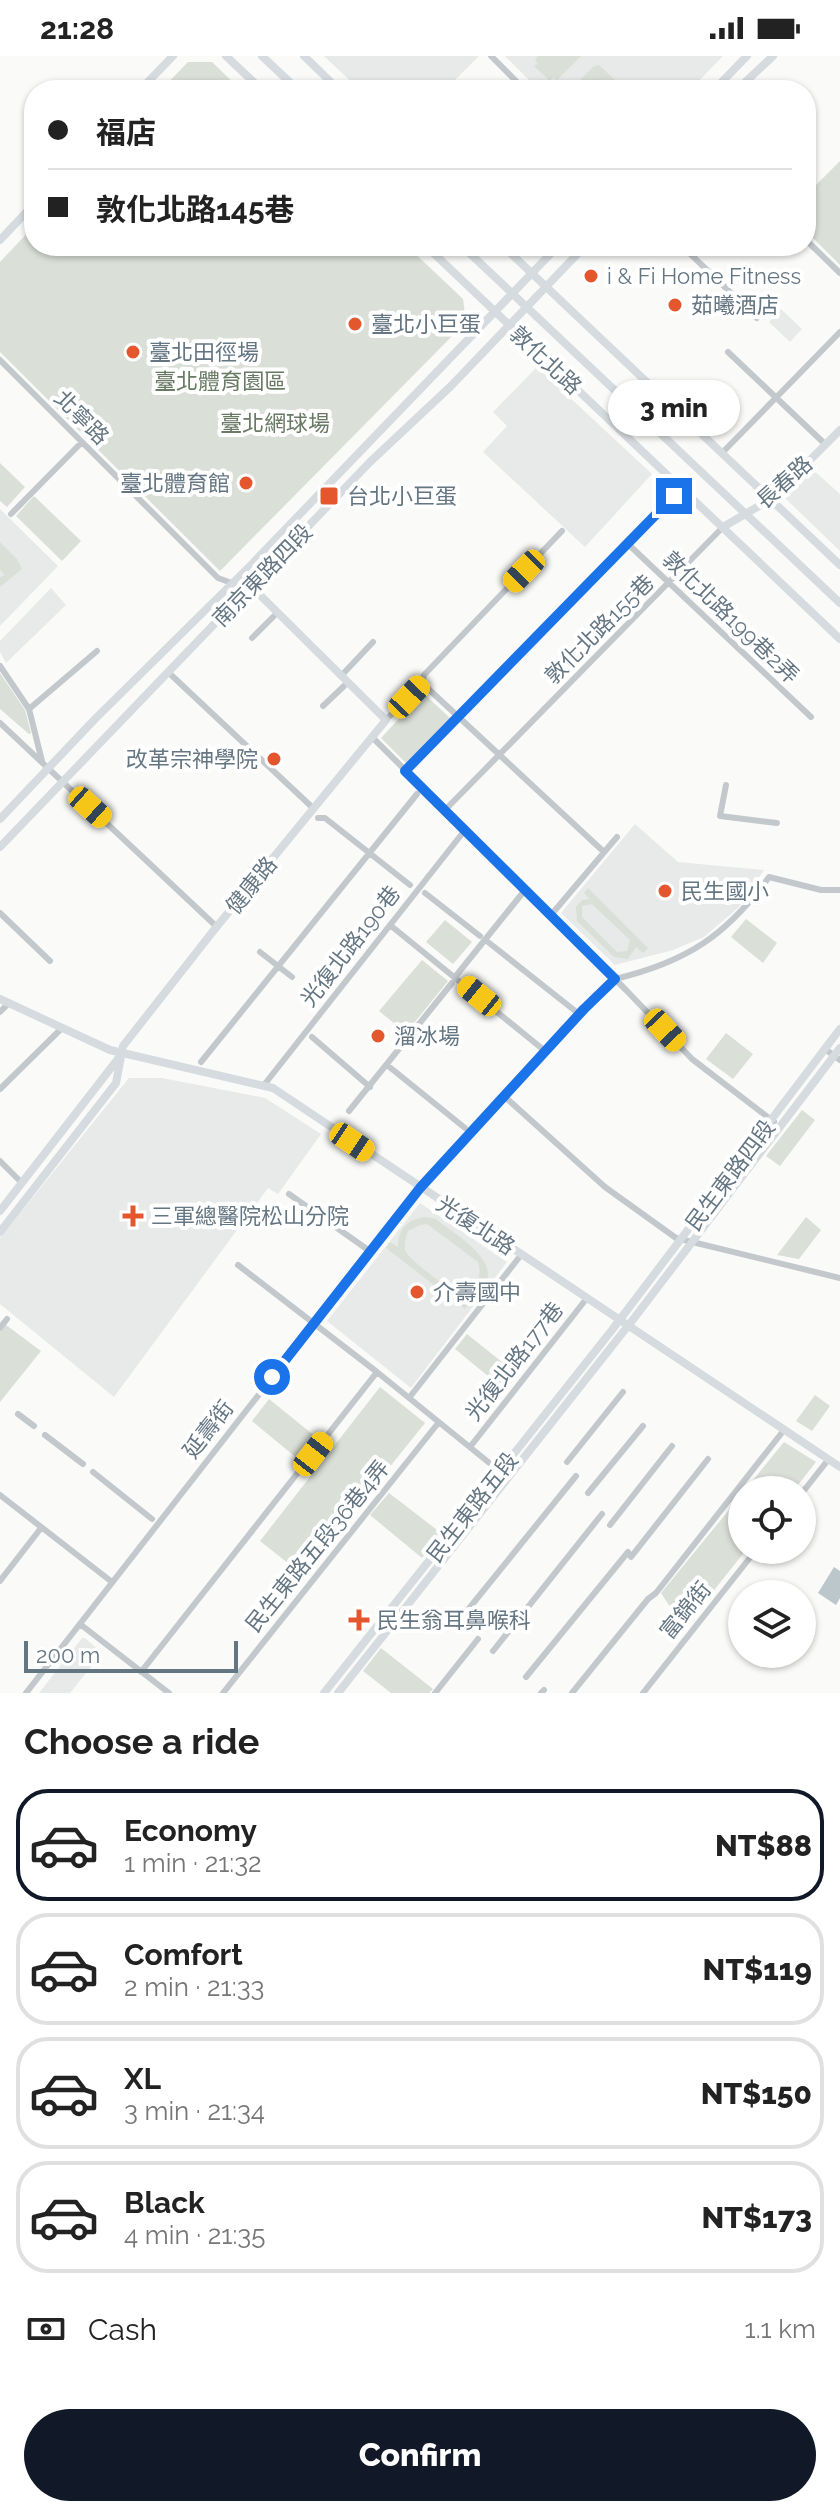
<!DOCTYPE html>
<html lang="en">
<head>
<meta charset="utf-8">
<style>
	body { margin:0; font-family:Raleway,"Noto Sans TC",sans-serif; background:#f2f2f2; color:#222; height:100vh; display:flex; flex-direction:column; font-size:30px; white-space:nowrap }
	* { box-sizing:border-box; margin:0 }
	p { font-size:26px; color:#767676 }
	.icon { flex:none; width:44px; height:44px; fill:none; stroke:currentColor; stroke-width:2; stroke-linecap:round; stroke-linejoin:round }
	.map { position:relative; height:1637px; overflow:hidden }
	.side { display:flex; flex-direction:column; background:#fff; flex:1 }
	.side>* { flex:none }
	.top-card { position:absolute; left:24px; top:24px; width:792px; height:176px; border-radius:32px; box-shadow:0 2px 6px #0004; display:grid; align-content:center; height:176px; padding:0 24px; background:#fff }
	.controls { position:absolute; left:728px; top:1420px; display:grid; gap:16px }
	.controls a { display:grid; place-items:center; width:88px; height:88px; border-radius:50%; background:#fff; box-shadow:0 2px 6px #0004; font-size:40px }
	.scale { position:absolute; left:24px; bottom:20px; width:214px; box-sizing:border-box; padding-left:8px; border:4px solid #657683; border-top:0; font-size:22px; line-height:28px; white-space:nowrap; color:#657683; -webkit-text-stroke:6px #fff; paint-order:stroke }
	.end { position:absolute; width:36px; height:36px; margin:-18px; border:10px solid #1a73e8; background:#fff; box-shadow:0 0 0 4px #fff }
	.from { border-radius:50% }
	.bubble { position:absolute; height:56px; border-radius:28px; background:#fff; box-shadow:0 2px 6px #0004; font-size:26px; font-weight:800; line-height:56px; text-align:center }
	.car { position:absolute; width:24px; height:48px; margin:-24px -12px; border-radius:10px; box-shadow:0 0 6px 2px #0007; background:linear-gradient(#f5c518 24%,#345 0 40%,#f5c518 0 76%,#345 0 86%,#f5c518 0) }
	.top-card b { display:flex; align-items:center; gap:28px; height:76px; font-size:30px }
	.top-card b+b { border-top:2px solid #e0e0e0 }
	.top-card i { width:20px; height:20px; background:#222 }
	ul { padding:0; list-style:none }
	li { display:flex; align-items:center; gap:24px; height:112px; margin:0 16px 12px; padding:0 8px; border:4px solid #e0e0e0; border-radius:32px }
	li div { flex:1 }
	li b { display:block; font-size:30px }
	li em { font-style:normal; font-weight:800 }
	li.selected { border-color:#111827 }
	li>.icon { width:72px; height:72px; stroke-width:1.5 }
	h2 { padding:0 24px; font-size:36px; line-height:96px }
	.pay { display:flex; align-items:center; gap:20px; height:88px; padding:0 24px; font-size:30px }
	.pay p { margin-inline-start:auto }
	.cta { display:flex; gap:16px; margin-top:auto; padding:16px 24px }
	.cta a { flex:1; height:92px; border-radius:48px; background:#111827; color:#fff; font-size:32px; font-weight:800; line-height:92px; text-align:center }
	.status { display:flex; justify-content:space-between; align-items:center; height:56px; padding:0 40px; background:#fff; direction:ltr }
	.status svg { height:22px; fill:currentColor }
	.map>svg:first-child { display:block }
	.built { fill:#e8e9e9 }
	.green { fill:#dadfd7; fill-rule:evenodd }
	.water { fill:#bbc7cb }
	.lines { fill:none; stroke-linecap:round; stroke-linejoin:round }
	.street { stroke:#c3c8cc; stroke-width:6 }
	.secondary { stroke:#d6dbdf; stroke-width:8 }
	.route { stroke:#1a73e8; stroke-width:10 }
	.poi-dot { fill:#e4572e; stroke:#fff; stroke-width:3 }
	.labels { text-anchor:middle; stroke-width:8; stroke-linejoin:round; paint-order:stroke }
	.poi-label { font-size:22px; fill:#657683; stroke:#fff; text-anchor:start }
	.street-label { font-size:22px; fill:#657683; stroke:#fff }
	.park-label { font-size:22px; fill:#687a64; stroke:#fff }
</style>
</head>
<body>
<div class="status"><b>21:28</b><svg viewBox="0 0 49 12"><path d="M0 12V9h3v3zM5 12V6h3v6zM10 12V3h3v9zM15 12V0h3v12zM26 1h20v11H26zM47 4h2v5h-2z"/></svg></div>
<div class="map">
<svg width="840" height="1637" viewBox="0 0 840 1637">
	<rect width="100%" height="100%" fill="#fafaf8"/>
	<path class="built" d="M324 0H479L445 34H360Z
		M505 0H723L690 34H539Z
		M781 253 802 273 790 286 769 266Z
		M537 311 652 418 585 491 483 396 507 370 493 356Z
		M812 413 840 438V495L785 442Z
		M0 453 58 510 0 570Z
		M51 532 66 549 6 607 0 596V585Z
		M635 768 678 806 764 814 739 851 704 881 673 894 615 909 561 857Z
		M129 1022H162L265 1042 321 1078 278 1138 268 1132 114 1341 0 1248V1182Z
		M420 1147 507 1206 411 1332 327 1265Z
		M82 1582H85L102 1597 70 1637H39Z"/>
	<path class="green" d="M538 0H581L557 24 553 21 550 25 534 10 538 8 535 3Z
		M188 6H212L241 34H161Z
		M599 9 616 25 608 27 609 31H616L613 34H570L594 10Z
		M840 105V209L806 175V139Z
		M34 170V190H407L463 243 466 266 220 515 0 296V206Z
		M0 407 25 431 7 451 0 445Z
		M34 440 81 485 62 505 16 460Z
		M0 486 17 503 22 513 0 531V521L5 519 0 514Z
		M0 617 25 654 31 677 29 678 0 653Z
		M423 637 450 662 406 707 381 682Z
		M588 832 648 892 643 897 636 891 628 903 614 901 577 865 576 851 582 844 590 843 584 837ZM592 848 630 884 627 895 617 896 582 861V850Z
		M746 863 777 887 763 907 731 881Z
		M445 864 472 886 453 908 426 886Z
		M422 904 448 925 406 977 379 955Z
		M726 977 753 998 733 1023 706 1003Z
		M802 1054 815 1064 780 1110 766 1100Z
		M426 1161 436 1163C461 1183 519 1215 467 1243L470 1246 465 1253 386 1192 390 1186 398 1191C398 1172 408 1163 426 1161ZM427 1168 478 1206C484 1222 472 1243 453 1234 444 1230 407 1202 405 1194 404 1187 406 1181 408 1175L420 1169Z
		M806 1161 821 1174 799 1203 777 1199Z
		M6 1269 41 1295 0 1346V1276Z
		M467 1278 512 1314 499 1329 455 1293Z
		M380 1331 425 1367 303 1519 260 1485Z
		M815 1339 830 1350 812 1375 796 1365Z
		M269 1343 316 1381 298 1403 252 1365Z
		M784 1386 816 1406 794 1434H745Z
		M389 1437 441 1477 422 1502 370 1459Z
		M742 1438V1494H746L684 1572 661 1537Z
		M381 1592 433 1633 429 1637H391L363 1615Z"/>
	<path class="water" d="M834 1511 840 1515V1542L836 1549 818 1537Z"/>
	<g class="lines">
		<path class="street" d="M491 0 525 34
			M806 184 840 217
			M682 190 757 262
			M728 296 825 388
			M0 304 218 522 248 533
			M722 397 840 276
			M11 458 82 386
			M627 487 811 661
			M252 582 274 560
			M0 610 29 653 42 705
			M168 616 313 752
			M341 620 373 586
			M422 627 604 796
			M323 650 344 630
			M29 653 97 595
			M386 664 422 627 424 619 562 475
			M0 667 217 871
			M372 681 626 934 692 1003 774 1066
			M405 715 682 432
			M726 729 720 760 777 767
			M445 754 723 471
			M318 762H325L410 829
			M425 837 480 880
			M0 857 50 905
			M551 859 617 781
			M390 869 545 995
			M488 886 574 954
			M260 896 292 921
			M455 921 525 834
			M0 956 9 947
			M312 981 370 1031
			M825 993 840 1004
			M201 1006 417 738
			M387 1009 465 1072
			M264 1029 465 774
			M0 1033 62 972
			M504 1040 605 1131 676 1182 840 1222
			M349 1055 452 927
			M0 1105 22 1127
			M289 1138 371 1196
			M238 1209 377 1316 503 1418
			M0 1272 7 1263
			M409 1342 521 1199
			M18 1358 34 1370
			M45 1379 83 1408
			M470 1391 587 1242
			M567 1406 623 1336
			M93 1416 152 1463
			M588 1437 643 1370
			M802 1437 828 1404
			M0 1439 112 1526
			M610 1469 672 1390
			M631 1501 708 1403
			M0 1525 41 1472
			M458 1566 576 1420
			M80 1568 169 1637
			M493 1595 602 1458
			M141 1616 377 1316
			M526 1621 628 1496
			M26 1637 420 1132 607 928 615 923C686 906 726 880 769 821L821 834H840
			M223 1637 439 1366
			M435 1637 478 1583
			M541 1637 544 1634
			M572 1637 648 1543 656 1537 784 1374
			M643 1637 756 1494"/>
		<path class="secondary" d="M226 0 262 34
			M262 0 298 34
			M304 0 339 34
			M140 34 173 0
			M714 34 747 0
			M737 34 773 0
			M0 184 34 148
			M426 190 840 583
			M462 190 840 547
			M503 190 840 509
			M723 471 771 443 840 374
			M0 763 95 663 250 510 558 190
			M0 791 370 406 451 330 585 190
			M0 943 110 994 273 1032 840 1411
			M0 1155 121 999
			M0 1176 116 1027 123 990 214 874 386 664 261 540 248 533
			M324 1637 612 1274 840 973
			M338 1637 635 1261 840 992"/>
	</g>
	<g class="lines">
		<path class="route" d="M272 1321 420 1132 584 953 615 923 405 715 674 440"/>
	</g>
	<g class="poi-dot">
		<circle cx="591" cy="220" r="8"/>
		<circle cx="675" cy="249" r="8"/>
		<circle cx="355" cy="268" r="8"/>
		<circle cx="133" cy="296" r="8"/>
		<circle cx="246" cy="427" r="8"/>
		<rect x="319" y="430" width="20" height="20" rx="4"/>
		<circle cx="274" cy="703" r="8"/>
		<circle cx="665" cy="835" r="8"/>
		<circle cx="378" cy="980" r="8"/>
		<path d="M129 1148h8v8h8v8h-8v8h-8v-8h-8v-8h8z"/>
		<circle cx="417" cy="1236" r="8"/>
		<path d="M355 1552h8v8h8v8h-8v8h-8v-8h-8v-8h8z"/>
	</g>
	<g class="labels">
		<g class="poi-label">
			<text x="607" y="228">i &amp; Fi Home Fitness</text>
			<text x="691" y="257">茹曦酒店</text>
			<text x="371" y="276">臺北小巨蛋</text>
			<text x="149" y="304">臺北田徑場</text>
			<text x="230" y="435" text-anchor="end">臺北體育館</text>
			<text x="347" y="448">台北小巨蛋</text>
			<text x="258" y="711" text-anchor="end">改革宗神學院</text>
			<text x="681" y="843">民生國小</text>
			<text x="394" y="988">溜冰場</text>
			<text x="151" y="1168">三軍總醫院松山分院</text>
			<text x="433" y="1244">介壽國中</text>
			<text x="377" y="1572">民生翁耳鼻喉科</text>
		</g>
		<g class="street-label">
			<text transform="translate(546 304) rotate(43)" y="8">敦化北路</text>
			<text transform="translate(82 361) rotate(45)" y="8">北寧路</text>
			<text transform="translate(784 426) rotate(-42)" y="8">長春路</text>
			<text transform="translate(262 519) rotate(-46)" y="8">南京東路四段</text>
			<text transform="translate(731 561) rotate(44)" y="8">敦化北路199巷2弄</text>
			<text transform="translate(599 573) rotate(-45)" y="8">敦化北路155巷</text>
			<text transform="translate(251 829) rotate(-51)" y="8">健康路</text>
			<text transform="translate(350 890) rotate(-52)" y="8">光復北路190巷</text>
			<text transform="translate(730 1119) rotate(-53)" y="8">民生東路四段</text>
			<text transform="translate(476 1169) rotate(33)" y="8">光復北路</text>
			<text transform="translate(514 1305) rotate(-52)" y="8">光復北路177巷</text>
			<text transform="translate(208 1373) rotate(-52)" y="8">延壽街</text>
			<text transform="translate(472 1451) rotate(-52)" y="8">民生東路五段</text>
			<text transform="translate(317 1490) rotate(-51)" y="8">民生東路五段36巷4弄</text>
			<text transform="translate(685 1554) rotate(-51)" y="8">富錦街</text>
		</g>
		<g class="park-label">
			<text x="220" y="333">臺北體育園區</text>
			<text x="275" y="375">臺北網球場</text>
		</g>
	</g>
</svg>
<div class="controls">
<a><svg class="icon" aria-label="locate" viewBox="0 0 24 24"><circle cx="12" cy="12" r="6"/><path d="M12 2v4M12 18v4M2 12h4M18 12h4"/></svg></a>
<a><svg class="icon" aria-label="layers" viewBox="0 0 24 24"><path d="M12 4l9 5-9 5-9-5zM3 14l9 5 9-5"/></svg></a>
</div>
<div class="scale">200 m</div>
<i class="end from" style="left:272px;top:1321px"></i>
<i class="end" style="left:674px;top:440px"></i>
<div class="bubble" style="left:608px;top:324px;width:132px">3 min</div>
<i class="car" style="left:524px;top:515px;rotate:224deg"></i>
<i class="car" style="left:409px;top:641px;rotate:43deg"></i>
<i class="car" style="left:90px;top:751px;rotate:132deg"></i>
<i class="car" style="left:479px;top:940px;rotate:309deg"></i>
<i class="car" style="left:665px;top:974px;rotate:137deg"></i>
<i class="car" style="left:352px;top:1086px;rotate:124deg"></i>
<i class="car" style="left:313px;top:1398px;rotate:38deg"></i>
<div class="top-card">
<b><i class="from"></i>福店</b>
<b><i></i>敦化北路145巷</b>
</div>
</div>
<section class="side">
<h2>Choose a ride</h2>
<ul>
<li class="selected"><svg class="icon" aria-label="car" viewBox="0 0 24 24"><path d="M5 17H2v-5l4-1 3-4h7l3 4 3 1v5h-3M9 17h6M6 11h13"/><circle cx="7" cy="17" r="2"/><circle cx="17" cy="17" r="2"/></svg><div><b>Economy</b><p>1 min · 21:32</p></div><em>NT$88</em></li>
<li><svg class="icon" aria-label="car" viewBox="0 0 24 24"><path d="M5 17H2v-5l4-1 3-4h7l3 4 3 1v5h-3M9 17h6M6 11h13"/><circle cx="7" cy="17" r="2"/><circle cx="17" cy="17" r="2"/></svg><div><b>Comfort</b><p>2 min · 21:33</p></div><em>NT$119</em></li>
<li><svg class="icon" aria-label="car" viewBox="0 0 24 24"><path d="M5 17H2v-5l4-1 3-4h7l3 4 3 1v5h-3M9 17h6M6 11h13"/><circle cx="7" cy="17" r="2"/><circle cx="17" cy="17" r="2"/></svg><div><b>XL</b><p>3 min · 21:34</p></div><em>NT$150</em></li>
<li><svg class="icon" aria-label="car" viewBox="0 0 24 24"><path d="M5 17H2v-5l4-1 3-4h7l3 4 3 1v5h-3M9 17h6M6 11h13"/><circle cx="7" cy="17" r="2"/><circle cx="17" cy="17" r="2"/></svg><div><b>Black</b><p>4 min · 21:35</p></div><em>NT$173</em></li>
</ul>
<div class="pay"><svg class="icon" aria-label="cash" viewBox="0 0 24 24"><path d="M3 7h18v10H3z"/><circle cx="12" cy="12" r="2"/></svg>Cash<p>1.1 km</p></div>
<div class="cta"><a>Confirm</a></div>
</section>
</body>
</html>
